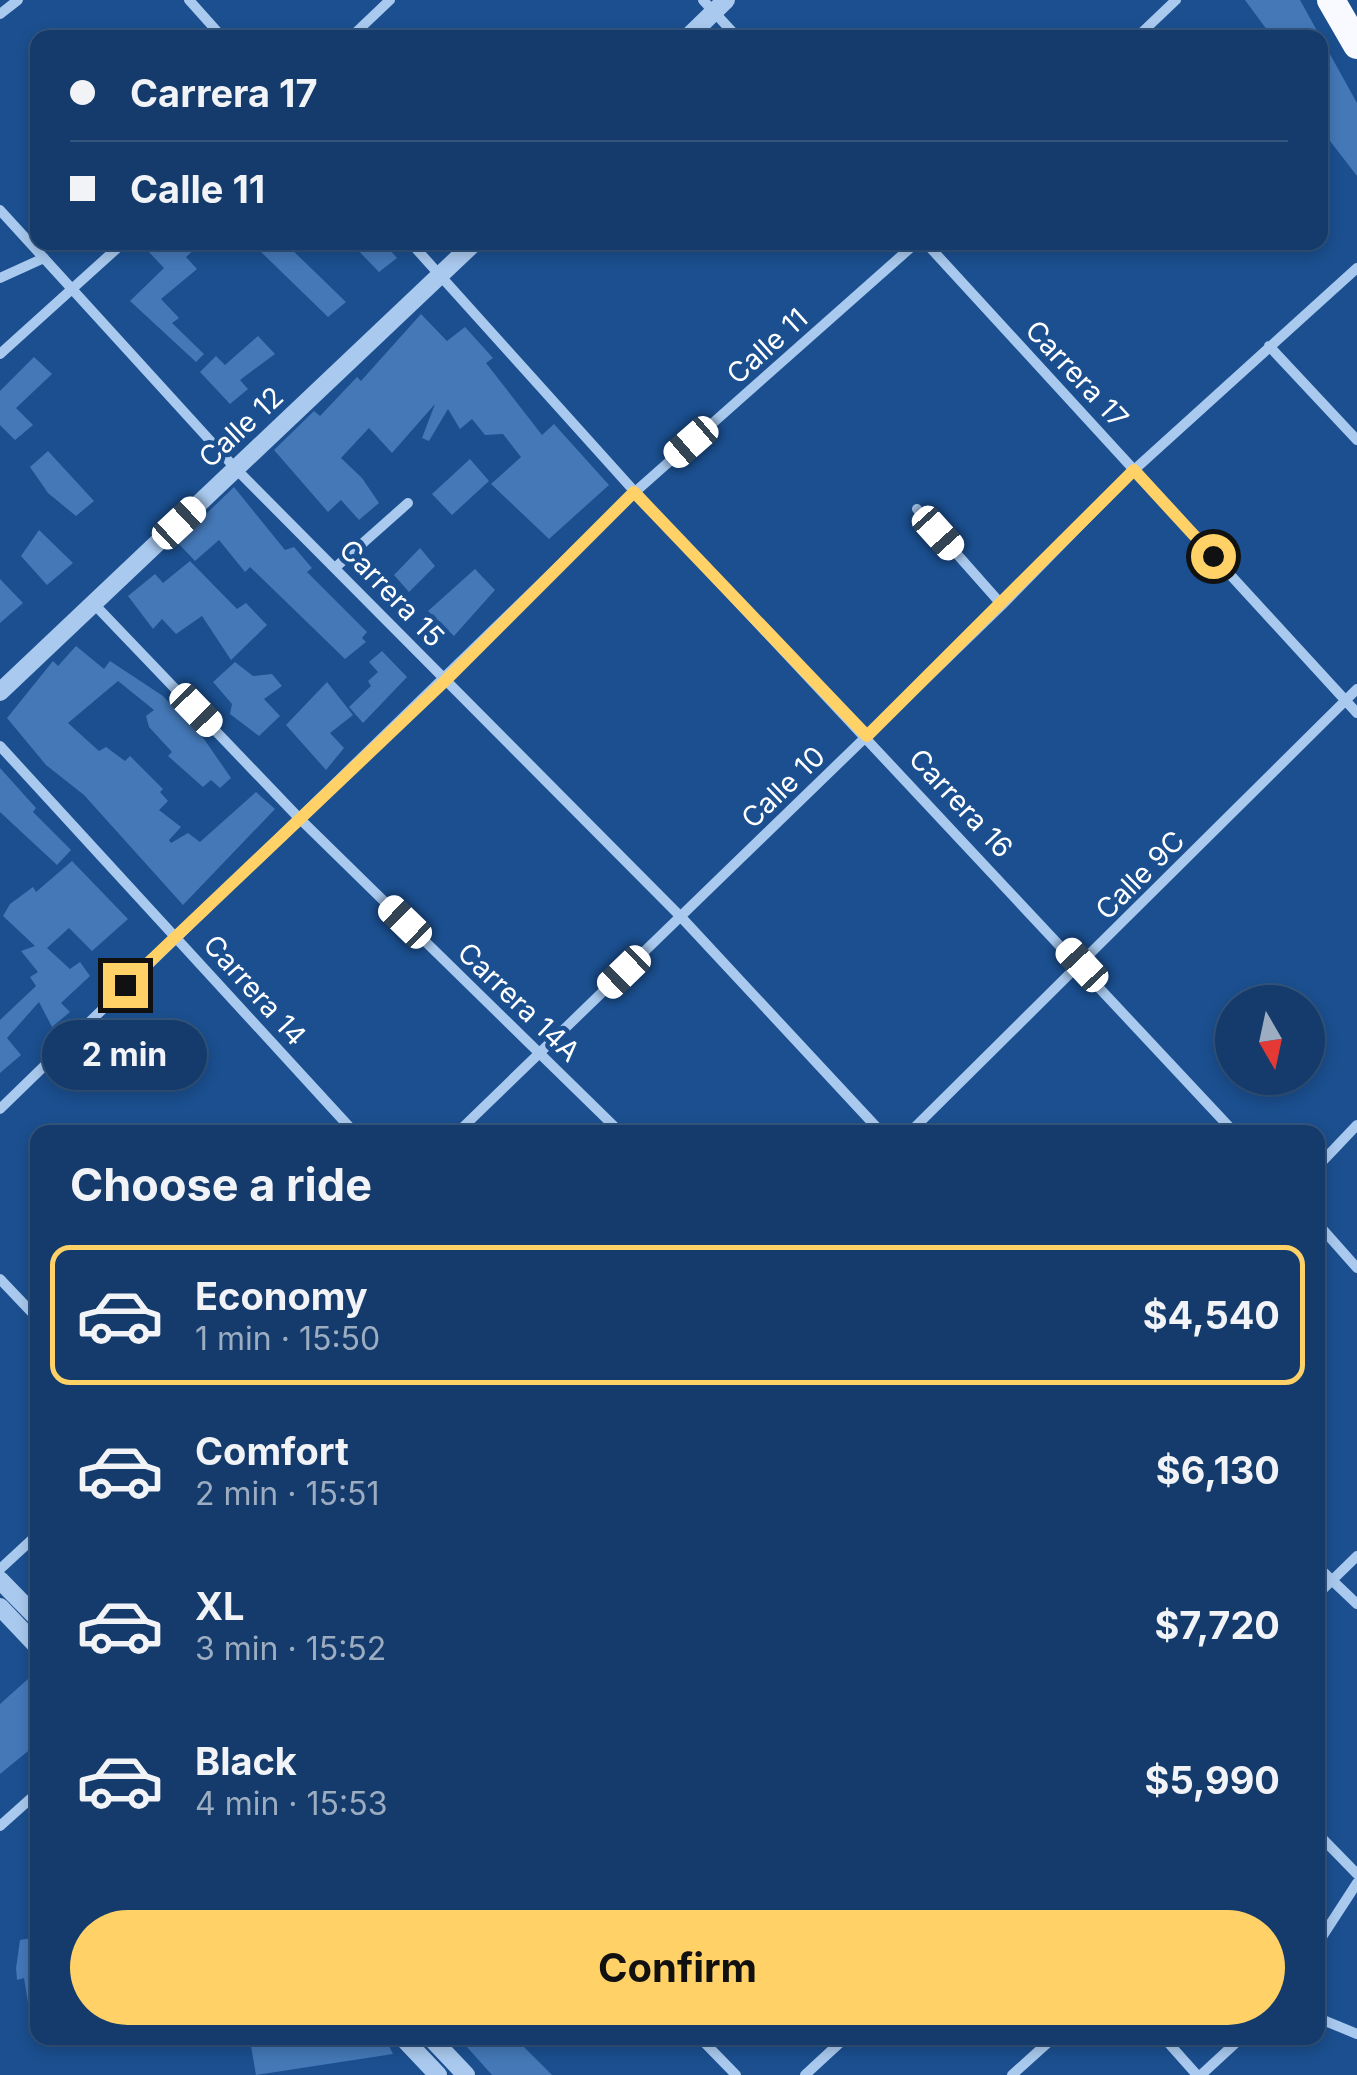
<!DOCTYPE html>
<html lang="en">
<head>
<meta charset="utf-8">
<style>
	body { margin:0; font-family:Inter,sans-serif; background:#214673; color:#f1f3f6; height:100vh; display:flex; flex-direction:column; font-size:38px; white-space:nowrap }
	* { box-sizing:border-box; margin:0 }
	p { font-size:32px; color:#9dadc1 }
	.icon { flex:none; width:55px; height:55px; fill:none; stroke:currentColor; stroke-width:2; stroke-linecap:round; stroke-linejoin:round }
	.map { position:relative; flex:1; overflow:hidden }
	.details { position:absolute; left:30px; top:1125px; width:1295px; height:920px; display:flex; flex-direction:column; background:#143b6b; border-radius:20px; box-shadow:0 5px 15px #0003,0 0 0 2px #33557e }
	.details>* { flex:none }
	.top-card { position:absolute; left:30px; top:30px; width:1298px; height:220px; border-radius:20px; box-shadow:0 5px 15px #0003,0 0 0 2px #33557e; display:grid; align-content:center; height:220px; padding:0 40px; background:#143b6b }
	.needle { width:65px; rotate:171deg }
	.fabs { position:absolute; left:1215px; top:985px; display:grid; gap:20px }
	.fabs a { display:grid; place-items:center; width:110px; height:110px; border-radius:50%; background:#143b6b; box-shadow:0 5px 15px #0003,0 0 0 2px #33557e; font-size:50px }
	.end { position:absolute; width:45px; height:45px; margin:-22px; border:12px solid #ffd166; background:#111; box-shadow:0 0 0 5px #111 }
	.from { border-radius:50% }
	.bubble { position:absolute; height:70px; border-radius:35px; background:#143b6b; box-shadow:0 5px 15px #0003,0 0 0 2px #33557e; font-size:32px; font-weight:700; line-height:70px; text-align:center }
	.car { position:absolute; width:30px; height:60px; margin:-30px -15px; border-radius:12px; box-shadow:0 0 8px 2px #0007; background:linear-gradient(#fff 24%,#345 0 40%,#fff 0 76%,#345 0 86%,#fff 0) }
	.top-card b { display:flex; align-items:center; gap:35px; height:95px; font-size:38px }
	.top-card b+b { border-top:2px solid #33557e }
	.top-card i { width:25px; height:25px; background:#f1f3f6 }
	ul { padding:0; list-style:none }
	li { display:flex; align-items:center; gap:30px; height:140px; margin:0 20px 15px; padding:0 20px; border:5px solid transparent; border-radius:20px }
	li div { flex:1 }
	li b { display:block; font-size:38px }
	li em { font-style:normal; font-weight:700 }
	li.active { border-color:#ffd166 }
	li>.icon { width:90px; height:90px; stroke-width:1.5 }
	h2 { padding:0 40px; font-size:45px; line-height:120px }
	.button { display:flex; gap:20px; margin-top:auto; padding:20px 40px }
	.button a { flex:1; height:115px; border-radius:60px; background:#ffd166; color:#111; font-size:40px; font-weight:700; line-height:115px; text-align:center }
	.map>svg:first-child { display:block }
	.building { fill:#4478b7 }
	.lines { fill:none; stroke-linecap:round; stroke-linejoin:round }
	.minor { stroke:#a9c9ee; stroke-width:10 }
	.tertiary { stroke:#a9c9ee; stroke-width:18 }
	.trunk { stroke:#f8faff; stroke-width:28 }
	.route { stroke:#ffd166; stroke-width:12 }
	.labels { text-anchor:middle; stroke-width:9; stroke-linejoin:round; paint-order:stroke }
	.street-label { font-size:28px; fill:#fff; stroke:#1b4f8f }
</style>
</head>
<body>
<div class="map">
<svg width="1357" height="2075" viewBox="0 0 1357 2075">
	<rect width="100%" height="100%" fill="#1b4f8f"/>
	<path class="building" d="M1245 0H1300L1357 103V176L1320 128V38H1273Z
		M158 242H202L186 257 197 269 161 299 179 318 172 323 204 354 196 362 130 301 164 268 149 252Z
		M267 242H284L346 302 328 317 259 250Z
		M350 242H383L397 258 379 272Z
		M421 314 447 341 465 327 493 358 486 363 542 435 554 424 609 485 549 539 491 484 521 457 503 434 485 435 472 419 460 429 448 409 429 441 422 438 435 404 392 453 369 428 341 458 362 478 379 503 359 520 341 500 328 512 274 450 314 411 320 416 357 377 361 381Z
		M258 336 275 354 240 380 248 389 230 404 200 372 216 356 225 365Z
		M34 357 52 374 16 408 33 425 15 440 0 425V391Z
		M48 451 94 501 76 516 48 493 30 467Z
		M470 459 489 481 452 515 432 494Z
		M234 487 285 550 294 547 312 568 307 572 367 632 362 638 366 642 345 659 250 567 245 572 219 540 195 561 177 542Z
		M39 530 73 563 47 585 21 556Z
		M420 548 435 566 409 592 394 575Z
		M190 561 237 609 246 603 267 625 231 660 202 616 176 634 162 619 153 629 128 596 155 574 163 583Z
		M475 569 495 590 454 636 428 611Z
		M0 579 23 603 0 623Z
		M76 646 104 669 110 661 163 696 204 739 231 778 220 788 211 780 203 787 168 756 172 752 149 727 146 716 154 710 118 681 68 723 99 751 106 747 125 761 130 756 163 789 160 792 168 801 159 810 181 827 169 840 171 843 188 833 200 842 256 792 275 809 183 905 84 795 46 765 7 718 53 661 58 666Z
		M382 651 407 677 363 723 349 707 371 686 368 681 378 672 369 662Z
		M235 662 253 676 272 674 282 686 264 699 280 716 259 736 230 714 232 704 213 682Z
		M327 682 353 715 330 733 344 748 326 770 286 725Z
		M0 768 36 808 33 812 71 850 57 865 0 812Z
		M72 861 128 919 92 951 69 928 47 948 70 969 80 962 90 976 61 1003 70 1012 52 1027 39 1002 7 1038 21 1055 0 1073V1020L36 986 30 977 38 972 21 951 35 946 3 916 10 904 33 887 36 892Z
		M38 1670V1743L0 1774V1704Z
		M38 1937V2008L29 2009 24 1978 17 1980 16 1968 20 1940Z
		M298 2038H385L393 2054 256 2075 251 2046Z
		M459 2038H515L552 2075H492Z"/>
	<g class="lines">
		<path class="minor" d="M189 0 223 38
			M703 0 738 38
			M0 14 18 0
			M350 38 390 0
			M1136 38 1176 0
			M0 210 236 469 681 917 881 1132
			M410 242 635 492 1234 1132
			M925 242 1357 713
			M0 278 44 258
			M1269 346 1357 440
			M0 354 124 242
			M917 509 1002 605
			M337 566 408 503
			M94 604 298 817 620 1132
			M0 746 354 1132
			M0 1109 635 492 917 242
			M458 1132 1002 605 1134 470 1357 268
			M910 1132 1357 689
			M1318 1166 1357 1125
			M1318 1224 1357 1268
			M0 1279 38 1319
			M1318 1567 1357 1604
			M0 1569 38 1534
			M1318 1594 1357 1556
			M0 1826 38 1792
			M1318 1834 1357 1874
			M1318 1943 1357 1883
			M1318 2018 1357 2034
			M700 2038 736 2075
			M1164 2038 1197 2075
			M805 2075 845 2038
			M1012 2075 1053 2038
			M1201 2075 1241 2038"/>
		<path class="tertiary" d="M687 38 726 0
			M0 692 475 242
			M0 1580 38 1619
			M0 1607 38 1647
			M403 2038 438 2075
			M431 2038 466 2075"/>
		<path class="trunk" d="M1331 0 1357 45"/>
	</g>
	<g class="lines">
		<path class="route" d="M125 985 445 681 634 492 867 736 1134 470 1213 556"/>
	</g>
	<g class="labels">
		<g class="street-label">
			<text transform="translate(767 346) rotate(-42)" y="10">Calle 11</text>
			<text transform="translate(1077 374) rotate(47)" y="10">Carrera 17</text>
			<text transform="translate(241 427) rotate(-43)" y="10">Calle 12</text>
			<text transform="translate(392 593) rotate(46)" y="10">Carrera 15</text>
			<text transform="translate(783 787) rotate(-44)" y="10">Calle 10</text>
			<text transform="translate(961 803) rotate(47)" y="10">Carrera 16</text>
			<text transform="translate(1140 875) rotate(-45)" y="10">Calle 9C</text>
			<text transform="translate(255 990) rotate(48)" y="10">Carrera 14</text>
			<text transform="translate(519 1002) rotate(44)" y="10">Carrera 14A</text>
		</g>
	</g>
</svg>
<div class="fabs">
<a><svg class="needle" viewBox="-14 -14 28 28"><path d="M0-13l5 13h-10z" fill="#e53935"/><path d="M0 13l5-13h-10z" fill="#9dadc1"/></svg></a>
</div>
<i class="end from" style="left:1213px;top:556px"></i>
<i class="end" style="left:125px;top:985px"></i>
<div class="bubble" style="left:42px;top:1020px;width:165px">2 min</div>
<i class="car" style="left:691px;top:442px;rotate:229deg"></i>
<i class="car" style="left:179px;top:523px;rotate:47deg"></i>
<i class="car" style="left:938px;top:533px;rotate:138deg"></i>
<i class="car" style="left:196px;top:710px;rotate:136deg"></i>
<i class="car" style="left:405px;top:922px;rotate:314deg"></i>
<i class="car" style="left:1082px;top:965px;rotate:317deg"></i>
<i class="car" style="left:624px;top:972px;rotate:226deg"></i>
<div class="top-card">
<b><i class="from"></i>Carrera 17</b>
<b><i></i>Calle 11</b>
</div>
<section class="details">
<h2>Choose a ride</h2>
<ul>
<li class="active"><svg class="icon" aria-label="car" viewBox="0 0 24 24"><path d="M5 17H2v-5l4-1 3-4h7l3 4 3 1v5h-3M9 17h6M6 11h13"/><circle cx="7" cy="17" r="2"/><circle cx="17" cy="17" r="2"/></svg><div><b>Economy</b><p>1 min · 15:50</p></div><em>$4,540</em></li>
<li><svg class="icon" aria-label="car" viewBox="0 0 24 24"><path d="M5 17H2v-5l4-1 3-4h7l3 4 3 1v5h-3M9 17h6M6 11h13"/><circle cx="7" cy="17" r="2"/><circle cx="17" cy="17" r="2"/></svg><div><b>Comfort</b><p>2 min · 15:51</p></div><em>$6,130</em></li>
<li><svg class="icon" aria-label="car" viewBox="0 0 24 24"><path d="M5 17H2v-5l4-1 3-4h7l3 4 3 1v5h-3M9 17h6M6 11h13"/><circle cx="7" cy="17" r="2"/><circle cx="17" cy="17" r="2"/></svg><div><b>XL</b><p>3 min · 15:52</p></div><em>$7,720</em></li>
<li><svg class="icon" aria-label="car" viewBox="0 0 24 24"><path d="M5 17H2v-5l4-1 3-4h7l3 4 3 1v5h-3M9 17h6M6 11h13"/><circle cx="7" cy="17" r="2"/><circle cx="17" cy="17" r="2"/></svg><div><b>Black</b><p>4 min · 15:53</p></div><em>$5,990</em></li>
</ul>
<div class="button"><a>Confirm</a></div>
</section>
</div>
</body>
</html>
